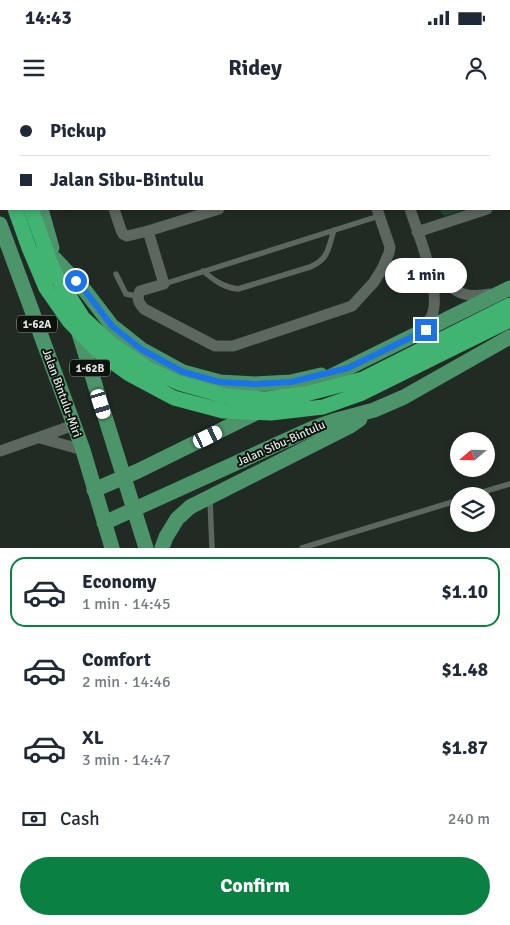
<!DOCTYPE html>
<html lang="en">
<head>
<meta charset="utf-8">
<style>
	body { margin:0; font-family:Signika,sans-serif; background:#f2f2f3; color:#1f2937; height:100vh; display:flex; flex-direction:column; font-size:19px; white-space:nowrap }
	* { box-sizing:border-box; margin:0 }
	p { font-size:16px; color:#747a83 }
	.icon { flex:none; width:28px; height:28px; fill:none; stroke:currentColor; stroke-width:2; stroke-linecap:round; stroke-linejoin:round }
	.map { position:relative; height:448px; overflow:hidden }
	.details { display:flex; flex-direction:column; background:#fff; flex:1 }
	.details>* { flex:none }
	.guide { position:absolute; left:0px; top:0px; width:510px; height:110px; box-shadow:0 2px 8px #0003; display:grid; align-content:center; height:110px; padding:0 20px; background:#fff }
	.needle { width:32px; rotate:250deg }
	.tools { position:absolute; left:450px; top:332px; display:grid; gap:10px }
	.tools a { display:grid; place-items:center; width:45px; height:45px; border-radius:50%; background:#fff; box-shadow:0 2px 8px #0003; font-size:25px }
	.end { position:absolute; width:22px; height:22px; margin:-11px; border:6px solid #1a73e8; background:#fff; box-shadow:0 0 0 2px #fff }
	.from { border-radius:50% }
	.bubble { position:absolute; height:35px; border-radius:18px; background:#fff; box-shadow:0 2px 8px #0003; font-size:16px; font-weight:800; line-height:35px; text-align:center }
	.car { position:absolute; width:15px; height:30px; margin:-15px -8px; border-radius:6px; box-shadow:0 0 4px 1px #0007; background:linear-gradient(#fff 24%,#345 0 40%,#fff 0 76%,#345 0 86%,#fff 0) }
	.guide b { display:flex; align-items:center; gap:18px; height:48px; font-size:19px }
	.guide b+b { border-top:1px solid #e0e1e3 }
	.guide i { width:12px; height:12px; background:#1f2937 }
	ul { padding:9px 0 0; list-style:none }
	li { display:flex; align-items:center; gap:15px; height:70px; margin:0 10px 8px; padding:0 10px; border:2px solid transparent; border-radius:15px }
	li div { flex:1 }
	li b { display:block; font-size:19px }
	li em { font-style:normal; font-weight:800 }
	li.current { border-color:#0b8043 }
	li>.icon { width:45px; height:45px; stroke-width:1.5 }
	.pay { display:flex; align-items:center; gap:12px; height:55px; padding:0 20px; font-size:19px }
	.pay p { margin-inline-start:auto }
	.cta { display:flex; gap:10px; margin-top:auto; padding:10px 20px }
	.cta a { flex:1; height:58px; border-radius:30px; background:#0b8043; color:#fff; font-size:20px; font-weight:800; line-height:58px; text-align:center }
	.status { display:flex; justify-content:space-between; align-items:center; height:35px; padding:0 25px; background:#fff; direction:ltr }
	.status svg { height:14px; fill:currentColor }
	header { display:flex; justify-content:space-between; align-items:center; height:65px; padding:0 20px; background:#fff; font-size:22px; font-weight:800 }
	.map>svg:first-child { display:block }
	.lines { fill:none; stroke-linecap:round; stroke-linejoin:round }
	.lane { stroke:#5b675f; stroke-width:5.5 }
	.street { stroke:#5b675f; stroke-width:11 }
	.primary { stroke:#4c956a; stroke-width:15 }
	.highway { stroke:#42b472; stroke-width:15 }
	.wall { fill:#22472e }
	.building { fill:#275236; stroke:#1b3926 }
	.route { stroke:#1a73e8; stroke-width:6 }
	.labels { text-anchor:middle; stroke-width:4; stroke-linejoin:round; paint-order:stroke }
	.shield { fill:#0e120f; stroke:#a0a6a1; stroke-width:1 }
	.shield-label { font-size:11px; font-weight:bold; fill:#dfe5e0 }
	.street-label { font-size:12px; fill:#dfe5e0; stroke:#0e120f }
</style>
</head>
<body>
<div class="status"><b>14:43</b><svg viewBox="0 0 49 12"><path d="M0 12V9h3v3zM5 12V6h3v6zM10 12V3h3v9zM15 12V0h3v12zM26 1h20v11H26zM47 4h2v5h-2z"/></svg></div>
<header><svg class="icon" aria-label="menu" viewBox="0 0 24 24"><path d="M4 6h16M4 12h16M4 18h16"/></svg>Ridey<svg class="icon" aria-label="person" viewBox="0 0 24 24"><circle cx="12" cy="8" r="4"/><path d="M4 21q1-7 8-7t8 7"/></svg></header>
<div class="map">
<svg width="510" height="448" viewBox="0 0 510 448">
	<rect width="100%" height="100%" fill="#212b24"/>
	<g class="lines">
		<path class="lane" d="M141 0V1
			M280 0 281 1
			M203 171C215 181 223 187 238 189L310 167C329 159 328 148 334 130
			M116 174 126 194 137 196
			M164 184 379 116
			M469 396 510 384
			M210 399 212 448
			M302 448 459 400"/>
		<path class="street" d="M79 0V1
			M196 0 197 1
			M219 0V1
			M341 0V1
			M375 0 376 1
			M509 101H510
			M114 109 121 130 123 134 127 136 148 131 219 109
			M410 109C418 134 442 191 432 215 430 221 424 225 419 229
			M148 131 164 184 140 191C136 199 139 203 144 209L215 246H233L352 206 374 182 382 169 389 153 390 147 377 109
			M417 132 487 109
			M428 163C448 185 457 201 490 194
			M40 338 83 350
			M0 351 74 325"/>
		<path class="primary" d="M10 0V1
			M41 109 52 148
			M0 124 74 325 83 350 112 448
			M55 159 86 192 112 226 141 249 183 272 220 282 255 284 291 282 321 275
			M77 227 146 448
			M301 291 510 188
			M94 390 138 371 262 310
			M104 423 313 328 333 321 374 310 404 297 510 237
			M162 448 166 437 177 419 190 407 350 326 360 319"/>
		<path class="highway" d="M0 20 1 23
			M0 64 1 67
			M15 109 29 148 46 188 69 221 99 252 129 274 174 298 223 311 271 313 323 307 360 294 510 220
			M31 109 54 172 83 218 111 244 148 269 179 283 225 296 265 299 306 294 363 279 510 205"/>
	</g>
	<path class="wall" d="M510 0V94H509V1Z
		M439 109H465L444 116Z"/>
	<path class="building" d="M416 0H510V82H509V1H412Z"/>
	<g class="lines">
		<path class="route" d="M76 181 86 192 112 226 141 249 183 272 220 282 255 284 291 282 348 268 426 230"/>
	</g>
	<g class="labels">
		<g class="shield">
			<rect x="17" y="215.5" width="40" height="17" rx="4"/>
			<rect x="70" y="259.5" width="40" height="17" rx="4"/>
		</g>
		<g class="shield-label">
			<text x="37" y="228">1-62A</text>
			<text x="90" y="272">1-62B</text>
		</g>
		<g class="street-label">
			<text transform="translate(62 293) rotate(70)" y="4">Jalan Bintulu-Miri</text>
			<text transform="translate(281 343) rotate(-24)" y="4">Jalan Sibu-Bintulu</text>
		</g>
	</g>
</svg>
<div class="tools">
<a><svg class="needle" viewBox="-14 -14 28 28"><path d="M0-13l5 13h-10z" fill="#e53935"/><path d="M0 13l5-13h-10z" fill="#747a83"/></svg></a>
<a><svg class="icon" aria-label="layers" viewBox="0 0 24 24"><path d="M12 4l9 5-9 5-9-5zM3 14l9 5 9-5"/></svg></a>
</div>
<i class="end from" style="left:76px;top:181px"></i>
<i class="end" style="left:426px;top:230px"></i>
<div class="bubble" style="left:385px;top:158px;width:82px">1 min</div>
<i class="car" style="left:101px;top:304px;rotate:163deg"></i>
<i class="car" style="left:208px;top:337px;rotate:64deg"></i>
<div class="guide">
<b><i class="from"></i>Pickup</b>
<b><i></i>Jalan Sibu-Bintulu</b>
</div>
</div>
<section class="details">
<ul>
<li class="current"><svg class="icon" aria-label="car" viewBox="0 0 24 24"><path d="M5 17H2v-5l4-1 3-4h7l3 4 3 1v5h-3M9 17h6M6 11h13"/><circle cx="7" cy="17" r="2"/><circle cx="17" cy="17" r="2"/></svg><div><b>Economy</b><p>1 min · 14:45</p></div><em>$1.10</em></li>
<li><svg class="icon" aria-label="car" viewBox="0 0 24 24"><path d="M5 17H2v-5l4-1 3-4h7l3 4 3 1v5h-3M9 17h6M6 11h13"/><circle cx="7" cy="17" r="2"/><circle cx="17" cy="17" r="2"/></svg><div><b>Comfort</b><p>2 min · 14:46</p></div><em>$1.48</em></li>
<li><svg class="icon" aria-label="car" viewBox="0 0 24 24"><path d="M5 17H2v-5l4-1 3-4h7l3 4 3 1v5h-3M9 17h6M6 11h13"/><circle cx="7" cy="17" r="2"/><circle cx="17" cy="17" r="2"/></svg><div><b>XL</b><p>3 min · 14:47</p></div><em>$1.87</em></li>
</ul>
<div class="pay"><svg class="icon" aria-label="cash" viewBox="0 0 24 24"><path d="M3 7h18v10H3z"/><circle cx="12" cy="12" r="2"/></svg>Cash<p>240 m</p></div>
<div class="cta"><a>Confirm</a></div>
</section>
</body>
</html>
